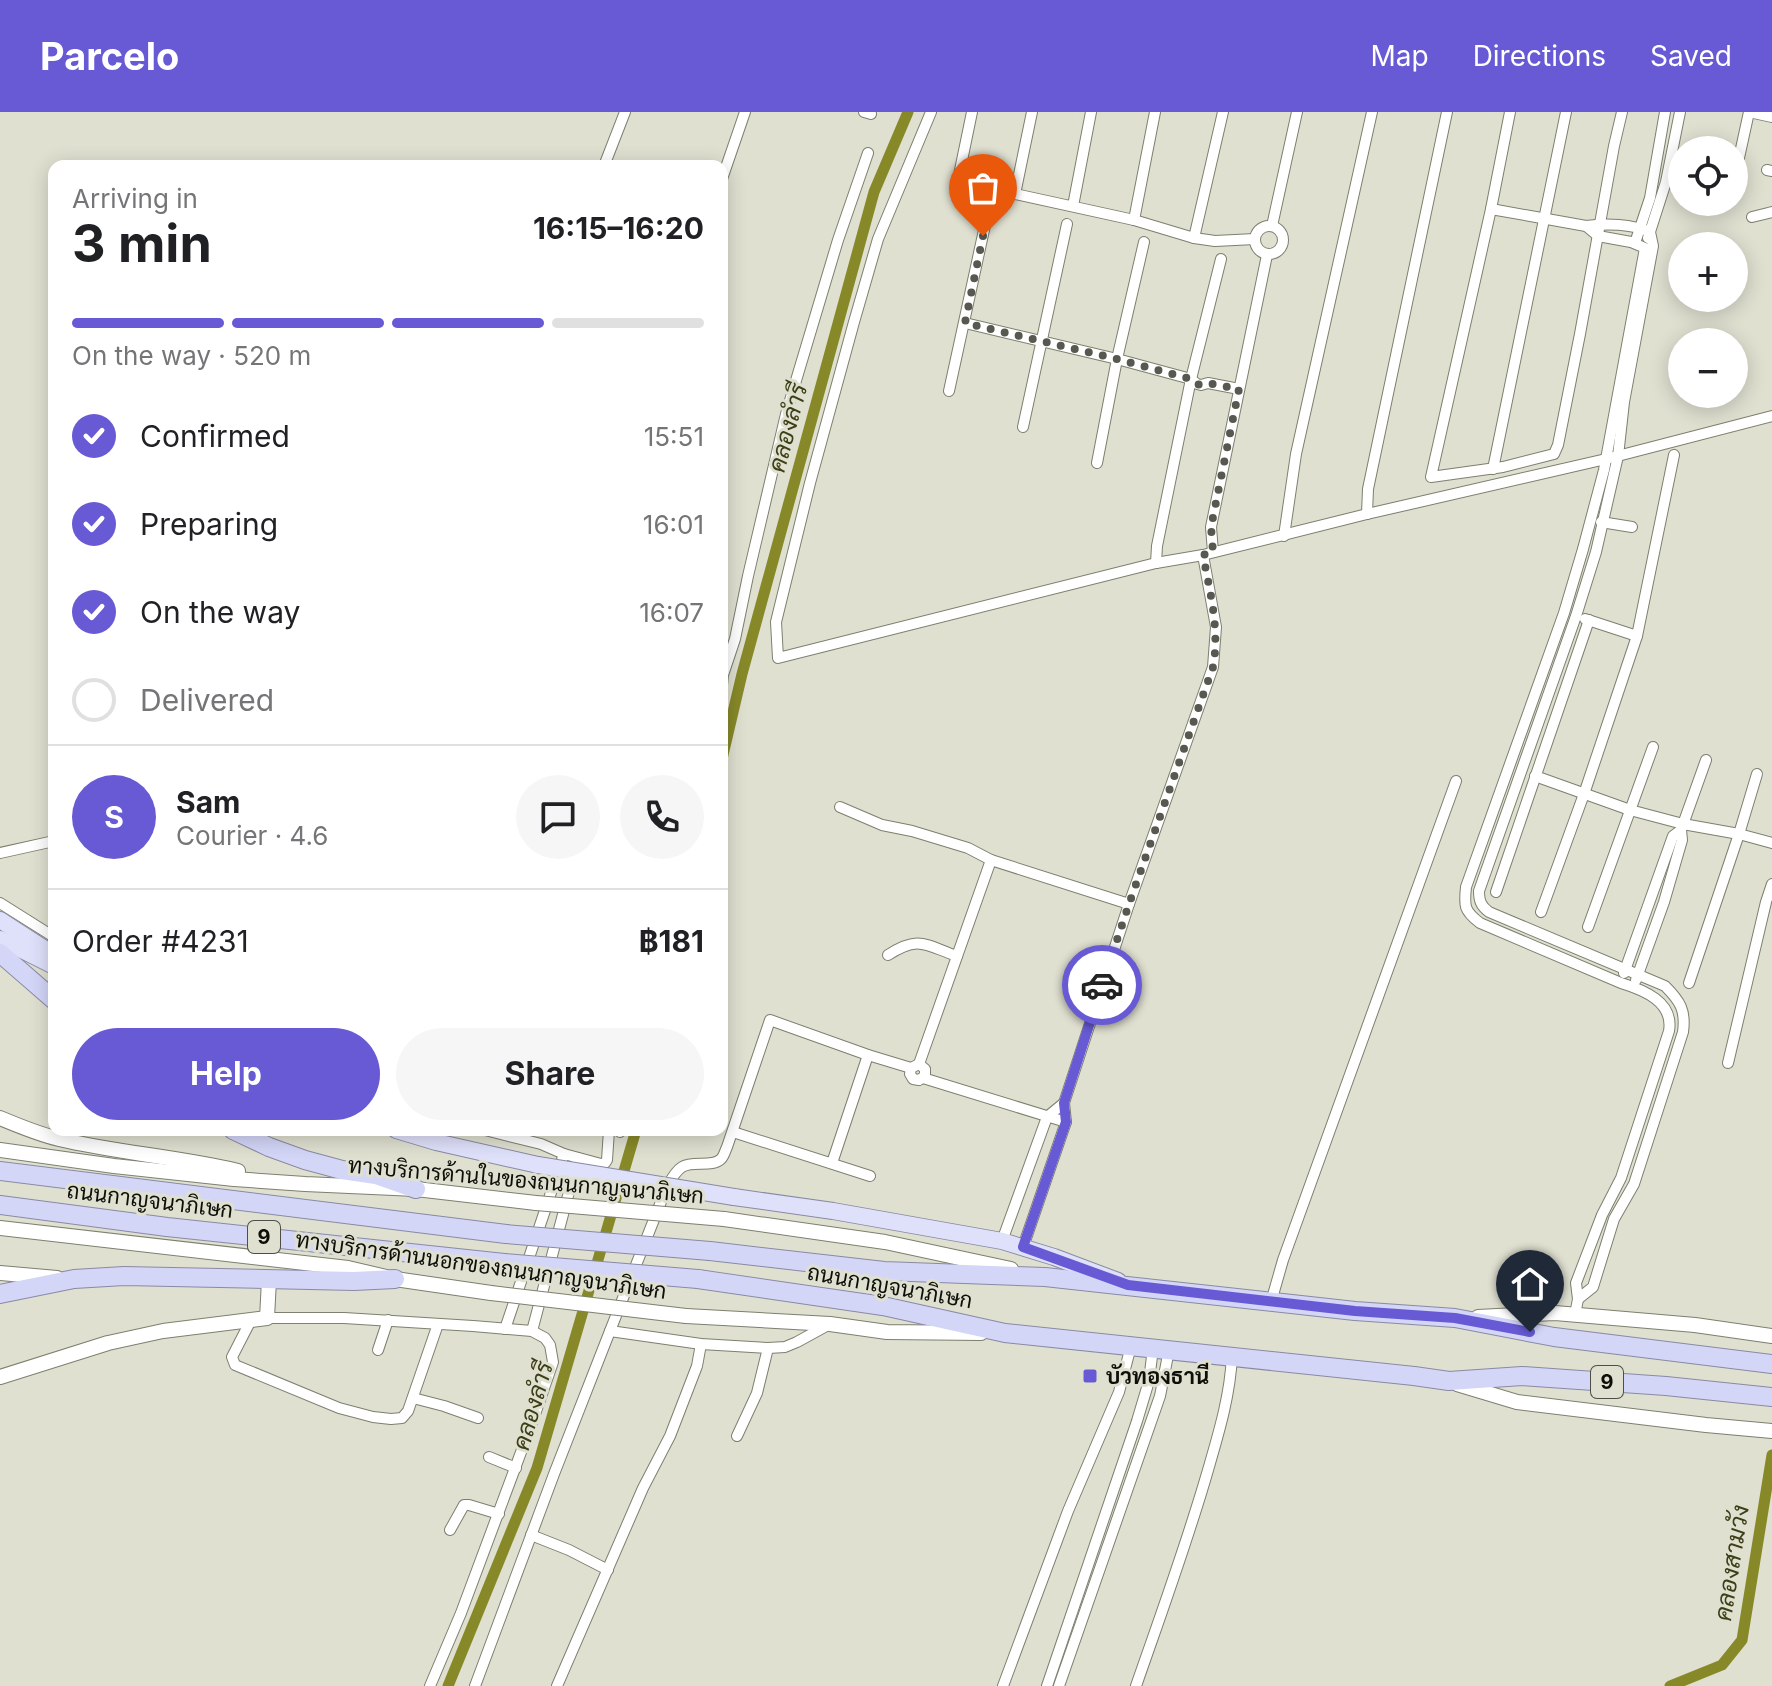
<!DOCTYPE html>
<html lang="en">
<head>
<meta charset="utf-8">
<style>
	body { margin:0; font-family:Inter,Sarabun,sans-serif; background:#f6f6f6; color:#202124; height:100vh; display:flex; flex-direction:column; font-size:30px; white-space:nowrap }
	* { box-sizing:border-box; margin:0 }
	p { font-size:26px; color:#757577 }
	.icon { flex:none; width:44px; height:44px; fill:none; stroke:currentColor; stroke-width:2; stroke-linecap:round; stroke-linejoin:round }
	.map { position:relative; flex:1; overflow:hidden }
	.side { position:absolute; left:48px; top:48px; width:680px; height:976px; display:flex; flex-direction:column; background:#fff; border-radius:16px; box-shadow:0 4px 20px #0003 }
	.side>* { flex:none }
	.tools { position:absolute; left:1668px; top:24px; display:grid; gap:16px }
	.tools a { display:grid; place-items:center; width:80px; height:80px; border-radius:50%; background:#fff; box-shadow:0 4px 20px #0003; font-size:40px }
	.pin { position:absolute; display:grid; place-items:center; width:68px; height:68px; color:#fff; margin:-82px -34px; border-radius:50% 50% 50% 0; rotate:-45deg; box-shadow:0 0 8px #0007 }
	.pin .icon { rotate:45deg }
	.courier { position:absolute; display:grid; place-items:center; width:80px; height:80px; margin:-40px; border:6px solid #675ad4; border-radius:50%; background:#fff; color:#222; box-shadow:0 2px 10px #0007 }
	.head em { font-style:normal; font-weight:700 }
	.head div { display:flex; flex-direction:column-reverse }
	.head { display:flex; align-items:center; justify-content:space-between; height:136px; padding:0 24px }
	h1 { font-size:52px; font-weight:700; line-height:60px }
	.bar { display:grid; grid-template-columns:repeat(4,1fr); gap:12px 8px; align-content:center; height:96px; padding:0 24px }
	.bar i { height:10px; border-radius:6px; background:#e0e0e0 }
	.bar .active { background:#675ad4 }
	.bar p { grid-column:span 4 }
	.line { display:flex; align-items:center; gap:20px; padding:0 24px; border-top:2px solid #e0e0e0 }
	.line div { flex:1 }
	.round { display:grid; place-items:center; flex:none; width:84px; height:84px; border-radius:42px; background:#f6f6f6 }
	ol { padding:0 24px; list-style:none }
	li { display:flex; align-items:center; gap:24px; height:88px }
	li p { margin-inline-start:auto }
	li .icon { padding:8px; border-radius:50%; background:#675ad4; color:#fff; stroke-width:4 }
	li:last-child { color:#757577 }
	li i { width:44px; height:44px; border:4px solid #e0e0e0; border-radius:50% }
	.primary-button { display:flex; gap:16px; margin-top:auto; padding:16px 24px }
	.primary-button a { flex:1; height:92px; border-radius:48px; background:#675ad4; color:#fff; font-size:32px; font-weight:700; line-height:92px; text-align:center }
	.primary-button a+a { background:#f6f6f6; color:#202124 }
	header { display:flex; align-items:center; gap:48px; box-sizing:border-box; height:112px; padding:0 40px; background:#675ad4; color:#fff }
	header strong { font-size:38px }
	nav { display:flex; gap:44px; margin-inline-start:auto; font-size:28px }
	.map>svg:first-child { display:block }
	.lines { fill:none; stroke-linecap:round; stroke-linejoin:round }
	.canal { stroke:#878929; stroke-width:11 }
	.minor-casing { stroke:#7d7f6f; stroke-width:12 }
	.secondary-casing { stroke:#7d7f6f; stroke-width:16 }
	.primary-casing { stroke:#888aa4; stroke-width:18 }
	.trunk-casing { stroke:#888aa4; stroke-width:20 }
	.minor { stroke:#fff; stroke-width:10 }
	.secondary { stroke:#fff; stroke-width:14 }
	.primary { stroke:#dfe0fa; stroke-width:16 }
	.trunk { stroke:#d4d6f8; stroke-width:18 }
	.secondary-bridge-casing { stroke:#7d7f6f; stroke-width:16; stroke-linecap:butt }
	.primary-bridge-casing { stroke:#888aa4; stroke-width:18; stroke-linecap:butt }
	.trunk-bridge-casing { stroke:#888aa4; stroke-width:20; stroke-linecap:butt }
	.secondary-bridge { stroke:#fff; stroke-width:14 }
	.primary-bridge { stroke:#dfe0fa; stroke-width:16 }
	.trunk-bridge { stroke:#d4d6f8; stroke-width:18 }
	.done { stroke:#57584f; stroke-width:8; stroke-dasharray:0 14.4 }
	.route { stroke:#675ad4; stroke-width:10 }
	.poi-dot { fill:#675ad4; stroke:#dfe0d0; stroke-width:3 }
	.labels { text-anchor:middle; stroke-width:6; stroke-linejoin:round; paint-order:stroke }
	.shield { fill:#dfe0d0; stroke:#4d4e45; stroke-width:2 }
	.shield-label { font-size:20px; font-weight:bold; fill:#0e0f09 }
	.street-label { font-size:22px; fill:#0e0f09; stroke:#dfe0d0 }
	.poi-label { font-size:22px; font-weight:bold; fill:#0e0f09; stroke:#dfe0d0; text-anchor:start }
	.water-label { font-size:24px; font-style:italic; fill:#3d3f17; stroke:#dfe0d0 }
</style>
</head>
<body>
<header>
<strong>Parcelo</strong>
<nav><a>Map</a><a>Directions</a><a>Saved</a></nav>
</header>
<div class="map">
<svg width="1772" height="1574" viewBox="0 0 1772 1574">
	<rect width="100%" height="100%" fill="#dfe0d0"/>
	<g class="lines">
		<!-- canal -->
		<g class="canal">
			<path d="M722,647L742,562L874,80L908,0"/>
			<path d="M448,1574L537,1356L636,1018"/>
			<path d="M1670,1574L1722,1553L1742,1528L1772,1343"/>
		</g>
		<!-- minor casing -->
		<g class="minor-casing">
			<g id="minor">
				<path d="M864,0L871,2"/>
				<path d="M931,0L878,127L854,210L810,371L776,510L778,546L1156,451L1203,443L1367,402L1606,347L1772,304"/>
				<path d="M972,0L959,63L960,70L964,75L1015,82L1134,108L1194,126L1215,129L1255,127"/>
				<path d="M1510,0L1491,97L1431,365L1503,355L1554,342L1558,333L1580,222L1614,34L1622,0"/>
				<path d="M1749,0L1772,5"/>
				<path d="M604,54L625,0"/>
				<path d="M1737,55L1749,0"/>
				<path d="M1767,58L1772,59"/>
				<path d="M722,67L745,0"/>
				<path d="M1015,82L1032,0"/>
				<path d="M1073,94L1091,0"/>
				<path d="M1491,97L1586,114C1606,111 1632,112 1650,120L1653,134L1624,290L1618,344L1596,440L1576,504L1479,779C1479,789 1481,794 1489,800L1665,874C1680,889 1686,898 1683,920L1634,1072L1614,1107L1593,1175L1578,1187"/>
				<path d="M1752,105L1772,100"/>
				<path d="M1134,108L1155,0"/>
				<circle cx="1269" cy="128" r="14"/>
				<path d="M1272,114L1297,0"/>
				<path d="M1194,126L1223,0"/>
				<path d="M1648,126L1666,70L1680,0"/>
				<path d="M1635,131L1650,86L1665,0"/>
				<path d="M965,211L1117,247L1191,267L1197,272L1201,273L1208,271L1239,277"/>
				<path d="M949,279L989,95"/>
				<path d="M1023,315L1067,112"/>
				<path d="M1097,351L1117,247L1144,130"/>
				<path d="M1493,357L1566,0"/>
				<path d="M1367,402L1368,377L1447,0"/>
				<path d="M1601,410L1632,415"/>
				<path d="M1284,424L1296,342L1372,0"/>
				<path d="M1213,440L1211,415L1267,143"/>
				<path d="M1156,451L1157,434L1191,267L1221,147"/>
				<path d="M1585,507L1637,524"/>
				<path d="M722,573L723,563L735,527L748,464L786,302L838,128L868,41"/>
				<path d="M1535,664L1630,698L1683,712L1739,722L1772,731"/>
				<path d="M840,695L882,713L912,719L968,736L991,748"/>
				<path d="M0,741L54,729"/>
				<path d="M1496,780L1589,508"/>
				<path d="M0,791L54,825"/>
				<path d="M1541,800L1584,682L1637,524L1674,343"/>
				<path d="M1588,815L1653,635"/>
				<path d="M888,843C919,823 925,833 957,844"/>
				<path d="M1624,861L1673,724L1681,718L1706,648"/>
				<path d="M1636,868L1664,790L1682,728L1681,718"/>
				<path d="M1689,871L1739,722L1757,662"/>
				<path d="M1728,951L1766,790L1772,772"/>
				<path d="M919,952L991,748L1129,792"/>
				<path d="M923,966L1066,1010"/>
				<path d="M485,1018L541,1032L564,1042L601,1052L605,1051L607,1048L609,1018"/>
				<path d="M620,1020L621,1018"/>
				<path d="M733,1020L870,1064"/>
				<path d="M832,1051L868,943"/>
				<path d="M1002,1129L1047,1005L1064,991"/>
				<path d="M1023,1135L1066,1010L1064,991L1129,792L1213,555L1216,515L1203,443"/>
				<path d="M1271,1190L1283,1148L1456,669"/>
				<path d="M1575,1203L1578,1187L1576,1171L1602,1103L1621,1066L1669,919C1674,890 1644,878 1621,871L1480,811C1464,799 1464,794 1466,775L1564,501L1583,437L1604,358L1645,136L1631,130L1598,124L1586,114"/>
				<path d="M267,1206H344L473,1214L532,1219L545,1226L550,1233L553,1250L533,1308L461,1501L430,1574"/>
				<path d="M251,1208L232,1245L235,1253L339,1296L373,1305L391,1307L402,1306L408,1299L438,1212"/>
				<path d="M828,1213L797,1230L785,1235L768,1236L701,1232L610,1219L666,1077C670,1070 674,1060 682,1055C693,1048 712,1056 721,1047C724,1044 725,1039 727,1035L770,908L868,943L911,956L919,952L925,957V964L919,968L913,967L910,962L911,956"/>
				<path d="M505,1217L564,1042"/>
				<path d="M532,1219L578,1046"/>
				<path d="M378,1238L388,1208"/>
				<path d="M413,1286L444,1294L478,1306"/>
				<path d="M737,1324L757,1281L768,1236"/>
				<path d="M489,1345L516,1356"/>
				<path d="M450,1418L464,1393H469L499,1402"/>
				<path d="M531,1423L569,1438L608,1458"/>
				<path d="M475,1574L554,1362L610,1219"/>
				<path d="M557,1574L643,1376L670,1324L697,1254L701,1232"/>
				<path d="M1003,1574L1068,1399L1119,1280L1131,1234"/>
				<path d="M1047,1574L1137,1309L1149,1269L1153,1236"/>
				<path d="M1059,1574L1160,1284L1169,1238"/>
				<path d="M1136,1574C1161,1502 1187,1431 1208,1358C1219,1320 1230,1284 1232,1244"/>
			</g>
		</g>
		<!-- secondary casing -->
		<g class="secondary-casing">
			<g id="secondary">
				<path d="M0,1006C19,1014 38,1022 59,1027C118,1041 179,1045 238,1059"/>
				<path d="M0,1038L114,1054L234,1067L305,1072L416,1077L536,1091"/>
				<path d="M724,1107L885,1130L1011,1157"/>
				<path d="M0,1116L348,1156L395,1167L491,1181"/>
				<path d="M0,1161L57,1166"/>
				<path d="M686,1204L830,1212L887,1220L981,1221"/>
				<path d="M1478,1205L1555,1201L1695,1213L1772,1224"/>
				<path d="M0,1265L108,1231L163,1219L267,1206L269,1168"/>
				<path d="M1457,1272L1517,1290L1706,1313L1772,1319"/>
			</g>
		</g>
		<!-- primary casing -->
		<g class="primary-casing">
			<g id="primary">
				<path d="M0,808L54,843"/>
				<path d="M0,827L52,853"/>
				<path d="M396,1018L436,1030L538,1053"/>
				<path d="M734,1085L833,1099L1002,1129L1054,1145L1118,1169"/>
			</g>
		</g>
		<!-- trunk casing -->
		<g class="trunk-casing">
			<g id="trunk">
				<path d="M0,841L54,888"/>
				<path d="M233,1018L269,1035L305,1048L342,1058L376,1063L416,1077"/>
				<path d="M0,1059L506,1122"/>
				<path d="M0,1093L167,1115L504,1151"/>
				<path d="M710,1139L884,1159L1045,1165L1355,1199L1455,1206L1554,1225L1772,1252"/>
				<path d="M698,1167L883,1194L1005,1221L1414,1264L1449,1269L1522,1264L1666,1274L1772,1285"/>
				<path d="M0,1182L74,1167L124,1164L354,1169L395,1167"/>
			</g>
		</g>
		<!-- minor -->
		<use href="#minor" class="minor"/>
		<!-- secondary -->
		<use href="#secondary" class="secondary"/>
		<!-- primary -->
		<use href="#primary" class="primary"/>
		<!-- trunk -->
		<use href="#trunk" class="trunk"/>
		<!-- secondary-bridge casing -->
		<g class="secondary-bridge-casing">
			<g id="secondary-bridge">
				<path d="M536,1091L724,1107"/>
				<path d="M491,1181L686,1204"/>
			</g>
		</g>
		<!-- primary-bridge casing -->
		<g class="primary-bridge-casing">
			<path id="primary-bridge" d="M538,1053L734,1085"/>
		</g>
		<!-- trunk-bridge casing -->
		<g class="trunk-bridge-casing">
			<g id="trunk-bridge">
				<path d="M506,1122L710,1139"/>
				<path d="M504,1151L698,1167"/>
			</g>
		</g>
		<!-- secondary-bridge -->
		<use href="#secondary-bridge" class="secondary-bridge"/>
		<!-- primary-bridge -->
		<use href="#primary-bridge" class="primary-bridge"/>
		<!-- trunk-bridge -->
		<use href="#trunk-bridge" class="trunk-bridge"/>
	</g>
	<g class="lines">
		<!-- done -->
		<path class="done" d="M983,124L965,211L1117,247L1191,267L1197,272L1201,273L1208,271L1239,277L1211,415L1213,440L1203,443C1210,480 1220,518 1213,555L1129,792L1102,873"/>
		<!-- route -->
		<path class="route" d="M1102,873L1064,991L1066,1010L1023,1135L1128,1173L1355,1199L1455,1206L1530,1220"/>
	</g>
	<!-- markers -->
	<rect class="poi-dot" x="1082" y="1256" width="16" height="16" rx="4"/>
	<g class="labels">
		<!-- shield labels -->
		<g class="shield">
			<rect x="248" y="1109" width="32" height="32" rx="6"/>
			<rect x="1591" y="1254" width="32" height="32" rx="6"/>
		</g>
		<g class="shield-label">
			<text x="264" y="1132">9</text>
			<text x="1607" y="1277">9</text>
		</g>
		<!-- street labels -->
		<g class="street-label">
			<text transform="translate(526 1068) rotate(5)" y="8">ทางบริการด้านในของถนนกาญจนาภิเษก</text>
			<text transform="translate(150 1088) rotate(7)" y="8">ถนนกาญจนาภิเษก</text>
			<text transform="translate(481 1153) rotate(8)" y="8">ทางบริการด้านนอกของถนนกาญจนาภิเษก</text>
			<text transform="translate(890 1174) rotate(10)" y="8">ถนนกาญจนาภิเษก</text>
		</g>
		<!-- poi labels -->
		<g class="poi-label">
			<text x="1106" y="1272">บัวทองธานี</text>
		</g>
		<!-- water labels -->
		<g class="water-label">
			<text transform="translate(788 316) rotate(-75)" y="8">คลองลำรี</text>
			<text transform="translate(533 1294) rotate(-74)" y="8">คลองลำรี</text>
			<text transform="translate(1732 1451) rotate(-81)" y="8">คลองสามวัง</text>
		</g>
	</g>
</svg>
<div class="tools">
<a><svg class="icon" aria-label="locate" viewBox="0 0 24 24"><circle cx="12" cy="12" r="6"/><path d="M12 2v4M12 18v4M2 12h4M18 12h4"/></svg></a>
<a>+</a>
<a>−</a>
</div>
<div class="pin" style="left:983px;top:124px;background:#ea580c"><svg class="icon" aria-label="bag" viewBox="0 0 24 24"><path d="M5 8h14l-1 12H6zM9 8a3 3 0 0 1 6 0"/></svg></div>
<div class="pin" style="left:1530px;top:1220px;background:#1f2937"><svg class="icon" aria-label="home" viewBox="0 0 24 24"><path d="M3 11l9-7 9 7M6 9v11h12V9"/></svg></div>
<div class="courier" style="left:1102px;top:873px"><svg class="icon" aria-label="car" viewBox="0 0 24 24"><path d="M5 17H2v-5l4-1 3-4h7l3 4 3 1v5h-3M9 17h6M6 11h13"/><circle cx="7" cy="17" r="2"/><circle cx="17" cy="17" r="2"/></svg></div>
<section class="side">
<div class="head"><div><h1>3 min</h1><p>Arriving in</p></div><em>16:15–16:20</em></div>
<div class="bar"><i class="active"></i><i class="active"></i><i class="active"></i><i></i><p>On the way · 520 m</p></div>
<ol>
<li><svg class="icon" aria-label="check" viewBox="0 0 24 24"><path d="M5 12l5 5 9-10"/></svg>Confirmed<p>15:51</p></li>
<li><svg class="icon" aria-label="check" viewBox="0 0 24 24"><path d="M5 12l5 5 9-10"/></svg>Preparing<p>16:01</p></li>
<li><svg class="icon" aria-label="check" viewBox="0 0 24 24"><path d="M5 12l5 5 9-10"/></svg>On the way<p>16:07</p></li>
<li><i></i>Delivered</li>
</ol>
<div class="line" style="height:144px"><b class="round" style="background:#675ad4;color:#fff">S</b><div><b>Sam</b><p>Courier · 4.6</p></div><a class="round"><svg class="icon" aria-label="chat" viewBox="0 0 24 24"><path d="M4 5h16v11H9l-5 4z"/></svg></a><a class="round"><svg class="icon" aria-label="phone" viewBox="0 0 24 24"><path d="M5 4h4l2 5-3 2q2 4 5 5l2-3 5 2v4C11 20 4 13 5 4z"/></svg></a></div>
<div class="line" style="height:104px"><div>Order #4231</div><b>฿181</b></div>
<div class="primary-button"><a>Help</a><a>Share</a></div>
</section>
</div>
</body>
</html>
